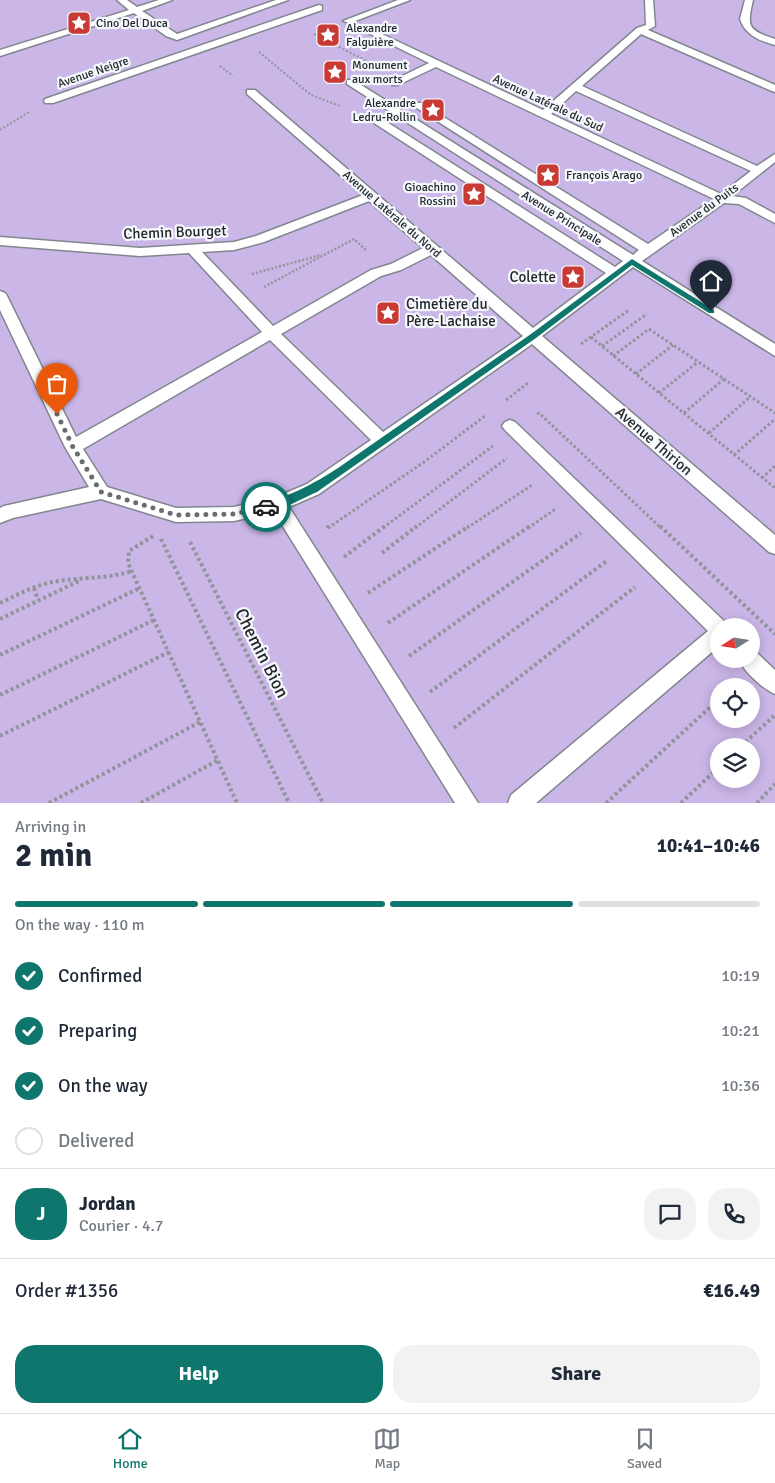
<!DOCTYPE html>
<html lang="en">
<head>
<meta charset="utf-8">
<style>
	body { margin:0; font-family:Signika,sans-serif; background:#f2f2f3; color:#1f2937; height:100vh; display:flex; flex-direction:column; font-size:19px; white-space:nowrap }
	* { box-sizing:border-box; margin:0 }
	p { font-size:16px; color:#747a83 }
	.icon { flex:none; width:28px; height:28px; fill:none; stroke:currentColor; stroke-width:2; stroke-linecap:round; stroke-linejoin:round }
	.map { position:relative; height:803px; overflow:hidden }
	.details { display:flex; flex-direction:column; background:#fff; flex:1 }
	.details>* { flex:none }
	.needle { width:32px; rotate:258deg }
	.buttons { position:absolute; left:710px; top:618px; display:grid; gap:10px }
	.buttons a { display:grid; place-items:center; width:50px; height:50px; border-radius:50%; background:#fff; box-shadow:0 2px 12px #0003; font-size:25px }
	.pin { position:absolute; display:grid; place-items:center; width:42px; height:42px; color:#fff; margin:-51px -21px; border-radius:50% 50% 50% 0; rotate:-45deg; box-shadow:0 0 5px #0007 }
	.pin .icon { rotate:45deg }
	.courier { position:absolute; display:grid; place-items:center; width:50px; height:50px; margin:-25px; border:4px solid #0f766e; border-radius:50%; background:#fff; color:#222; box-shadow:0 1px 6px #0007 }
	.head em { font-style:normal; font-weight:700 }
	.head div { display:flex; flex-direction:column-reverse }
	.head { display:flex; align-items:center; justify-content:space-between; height:85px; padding:0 15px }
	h1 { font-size:32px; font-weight:700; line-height:38px }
	.bar { display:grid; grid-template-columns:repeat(4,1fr); gap:8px 5px; align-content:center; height:60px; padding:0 15px }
	.bar i { height:6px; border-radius:4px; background:#e0e1e3 }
	.bar .active { background:#0f766e }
	.bar p { grid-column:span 4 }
	.line { display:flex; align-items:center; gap:12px; padding:0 15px; border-top:1px solid #e0e1e3 }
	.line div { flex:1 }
	.round { display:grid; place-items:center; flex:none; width:52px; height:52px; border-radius:20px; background:#f2f2f3 }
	ol { padding:0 15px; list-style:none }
	li { display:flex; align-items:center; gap:15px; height:55px }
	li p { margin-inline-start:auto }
	li .icon { padding:5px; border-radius:50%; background:#0f766e; color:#fff; stroke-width:4 }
	li:last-child { color:#747a83 }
	li i { width:28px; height:28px; border:2px solid #e0e1e3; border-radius:50% }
	.action { display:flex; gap:10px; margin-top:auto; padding:10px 15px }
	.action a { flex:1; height:58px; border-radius:20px; background:#0f766e; color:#fff; font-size:20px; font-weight:700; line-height:58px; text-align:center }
	.action a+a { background:#f2f2f3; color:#1f2937 }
	.tab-bar { display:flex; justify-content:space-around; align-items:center; height:70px; border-top:1px solid #e0e1e3; background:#fff; font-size:14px; color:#747a83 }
	.tab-bar a { display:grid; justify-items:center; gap:2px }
	.tab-bar .active { color:#0f766e }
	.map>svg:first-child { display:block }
	.green { fill:#cbb6e8; fill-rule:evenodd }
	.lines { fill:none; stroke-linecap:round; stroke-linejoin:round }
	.service-casing { stroke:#80878e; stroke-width:3 }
	.path-far3 { stroke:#8f959a; stroke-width:2; stroke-dasharray:2 2; stroke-linecap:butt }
	.path-far2 { stroke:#8f959a; stroke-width:2.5; stroke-dasharray:2 2; stroke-linecap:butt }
	.path-far1 { stroke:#8f959a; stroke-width:3; stroke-dasharray:2.5 2.5; stroke-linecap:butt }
	.path { stroke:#8f959a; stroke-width:4; stroke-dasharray:3 3; stroke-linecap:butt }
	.service { fill:#fff; fill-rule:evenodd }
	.route { fill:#0f766e }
	.done { stroke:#686d71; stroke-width:5; stroke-dasharray:0 9 }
	.labels { text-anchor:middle; stroke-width:4.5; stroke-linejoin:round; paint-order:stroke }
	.far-poi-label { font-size:12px; fill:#25282a; stroke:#f5f9fe; text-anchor:start }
	.far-street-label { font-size:12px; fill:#25282a; stroke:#f5f9fe }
	.street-label { font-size:15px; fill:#25282a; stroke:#f5f9fe }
	.poi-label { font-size:15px; fill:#25282a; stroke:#f5f9fe; text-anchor:end }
	.near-street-label { font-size:18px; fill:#25282a; stroke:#f5f9fe }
</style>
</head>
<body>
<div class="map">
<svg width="775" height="803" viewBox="0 0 775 803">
	<rect width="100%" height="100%" fill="#e5edf4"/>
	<!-- green -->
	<path class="green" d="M0,0H775V803H0ZM719,626H751V659H719ZM719,686H751V719H719ZM719,746H751V779H719Z"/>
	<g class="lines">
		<!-- service casing -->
		<g class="service-casing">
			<g id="service">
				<path d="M117,0H127L137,7L159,0H172L142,11L177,34L276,0H288L177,40L166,36L134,13L0,56V50L129,10Z"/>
				<path d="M398,0H410L350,23L343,21Z"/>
				<path d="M645,0H653L655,26L648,30L775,85V92L772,91L641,34L582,86L757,166L775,154V162L732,196L746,198L775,214V223L739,204L724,203L642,261L775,344V356L633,267L542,336L775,535V554L769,552L532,344L319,494L289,507L478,803H455L274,512L234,521L176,522L101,499L13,518L0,523V508L4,506L89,487L65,447L0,310V291L5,293L7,296L76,437L262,332L189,253L140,256L0,245V237L140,248L234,242L256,236L363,195L247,94V90H255L533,328L606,273L374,123L373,121L374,119H382L615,267L623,261L347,84V80H353L633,255L639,250L412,105L413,103H421L648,244L714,199L436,67L398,85H392V81L429,63L360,29L364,26L367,27L543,110L637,28L646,25ZM576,91L751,171L721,194L551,114ZM369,201L423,248L391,264L371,270L273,326L202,252L234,250L264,242ZM431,255L523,336L383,432L281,334L381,276L401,270ZM270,340L371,440L307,484L276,497L234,507L176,508L107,487L83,449Z"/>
				<path d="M745,0H753C747,26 747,30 775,39V45C760,41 745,35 740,19Z"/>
				<path d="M319,5L322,6V10L53,103H45L44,101L45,99Z"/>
				<path d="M510,420L515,422L726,623L727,626H719V646L536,803H508L511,795L708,631L505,430L502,426L505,422Z"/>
				<path d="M751,650L756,652L775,670V694C762,688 744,672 739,659H751Z"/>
			</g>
		</g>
		<!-- path-far3 -->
		<g class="path-far3">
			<path d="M314,34L380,68"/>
			<path d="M259,52L311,95L340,106"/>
			<path d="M220,66L233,76"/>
			<path d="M0,130L29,112"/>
		</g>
		<!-- path-far2 -->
		<g class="path-far2">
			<path d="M252,274L321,255"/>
			<path d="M264,287L354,239L367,251"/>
		</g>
		<!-- path-far1 -->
		<g class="path-far1">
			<path d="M591,337L775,488"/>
			<path d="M581,344L629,310"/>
			<path d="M602,346L647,314"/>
			<path d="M613,356L649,329L775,413"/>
			<path d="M636,374L673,345"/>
			<path d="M659,393L698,362"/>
			<path d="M506,400L528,383"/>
			<path d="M684,413L724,379"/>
			<path d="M537,414L539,413L661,528"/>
			<path d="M709,433L750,397"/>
			<path d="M734,455L775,419"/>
			<path d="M762,478L775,466"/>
			<path d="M328,528L424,462L485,416"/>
			<path d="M383,528L493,446"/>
			<path d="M415,528L507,458"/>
			<path d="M467,528L532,485"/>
			<path d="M528,528L557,508"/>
		</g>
		<!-- path -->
		<g class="path">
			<path d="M660,526L775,634"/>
			<path d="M327,528L329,526"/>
			<path d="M153,536L129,551L128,563L237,803"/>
			<path d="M161,539L289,803"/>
			<path d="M190,542L323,803"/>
			<path d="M382,553L417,526"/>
			<path d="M344,557L385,526"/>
			<path d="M34,588L38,600"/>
			<path d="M368,593L469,526"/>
			<path d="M0,603C19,594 37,584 58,581C83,577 108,579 132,571"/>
			<path d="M0,619L79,581"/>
			<path d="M388,623L530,526"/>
			<path d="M0,655L140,588"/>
			<path d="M409,656L581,533"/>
			<path d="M430,692L608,560"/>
			<path d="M0,695L154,620"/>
			<path d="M454,728L635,587"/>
			<path d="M0,736L169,652"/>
			<path d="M741,746L774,716"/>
			<path d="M49,803L200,722"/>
			<path d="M141,803L218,760"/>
			<path d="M606,803L719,699"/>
			<path d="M681,803L719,767"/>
			<path d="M757,803L775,784"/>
		</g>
		<!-- service -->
		<use href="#service" class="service"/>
	</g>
	<!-- route -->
	<path class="route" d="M632,259L714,310V313H709L632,265L536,338L317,492C302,498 278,514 263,510V504C293,494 312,485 338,468L531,334Z"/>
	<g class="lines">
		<!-- done -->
		<path class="done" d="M57,414L73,447L101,492L176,515L234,514L266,507"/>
	</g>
	<!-- icons -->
	<defs>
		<g id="sight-square" transform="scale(1.25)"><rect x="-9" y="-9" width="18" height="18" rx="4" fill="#c83a33" stroke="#f5f9fe"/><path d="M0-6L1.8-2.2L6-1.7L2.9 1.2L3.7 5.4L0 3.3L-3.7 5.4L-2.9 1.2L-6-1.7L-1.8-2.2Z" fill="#fff"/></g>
	</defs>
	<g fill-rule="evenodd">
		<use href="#sight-square" x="79" y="23"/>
		<use href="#sight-square" x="328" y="35"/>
		<use href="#sight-square" x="335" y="72"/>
		<use href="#sight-square" x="433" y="110"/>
		<use href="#sight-square" x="548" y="175"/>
		<use href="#sight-square" x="474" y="194"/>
		<use href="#sight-square" x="573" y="277"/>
		<use href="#sight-square" x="388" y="313"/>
	</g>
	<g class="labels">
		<!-- far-poi labels -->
		<g class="far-poi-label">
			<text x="96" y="27">Cino Del Duca</text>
			<text x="346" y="32">Alexandre<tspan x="346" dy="14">Falguière</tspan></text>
			<text x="352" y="69">Monument<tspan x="352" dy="14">aux morts</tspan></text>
			<text x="416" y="107" text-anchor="end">Alexandre<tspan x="416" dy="14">Ledru-Rollin</tspan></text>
			<text x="566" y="179">François Arago</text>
			<text x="456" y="191" text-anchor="end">Gioachino<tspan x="456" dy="14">Rossini</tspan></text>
		</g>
		<!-- far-street labels -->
		<g class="far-street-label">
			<text transform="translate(93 72) rotate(-19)" y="4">Avenue Neigre</text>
			<text transform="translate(548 103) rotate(25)" y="4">Avenue Latérale du Sud</text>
			<text transform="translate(704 210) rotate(-36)" y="4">Avenue du Puits</text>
			<text transform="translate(392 214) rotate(41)" y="4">Avenue Latérale du Nord</text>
			<text transform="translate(562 218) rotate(32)" y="4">Avenue Principale</text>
		</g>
		<!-- street labels -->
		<g class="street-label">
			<text transform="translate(175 232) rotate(-2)" y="5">Chemin Bourget</text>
			<text transform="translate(654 441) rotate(41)" y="5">Avenue Thirion</text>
		</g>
		<!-- poi labels -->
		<g class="poi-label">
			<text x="556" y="282">Colette</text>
			<text x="406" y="309" text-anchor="start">Cimetière du<tspan x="406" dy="17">Père-Lachaise</tspan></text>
		</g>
		<!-- near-street labels -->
		<g class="near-street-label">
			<text transform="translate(262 653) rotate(63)" y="6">Chemin Bion</text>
		</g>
	</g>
</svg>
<div class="buttons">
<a><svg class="needle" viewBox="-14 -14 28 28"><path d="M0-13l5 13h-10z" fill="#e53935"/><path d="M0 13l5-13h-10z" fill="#747a83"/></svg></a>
<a><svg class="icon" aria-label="locate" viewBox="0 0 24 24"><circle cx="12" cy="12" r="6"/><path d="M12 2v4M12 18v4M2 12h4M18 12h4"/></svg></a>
<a><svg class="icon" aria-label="layers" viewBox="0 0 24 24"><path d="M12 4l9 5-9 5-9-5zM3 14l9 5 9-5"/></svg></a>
</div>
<div class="pin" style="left:57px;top:414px;background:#ea580c"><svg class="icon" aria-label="bag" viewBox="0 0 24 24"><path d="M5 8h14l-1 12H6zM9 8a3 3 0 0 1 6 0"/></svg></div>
<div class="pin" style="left:711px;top:311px;background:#1f2937"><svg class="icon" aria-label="home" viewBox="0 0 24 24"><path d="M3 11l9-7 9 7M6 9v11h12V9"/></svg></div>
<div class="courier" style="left:266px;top:507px"><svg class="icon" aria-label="car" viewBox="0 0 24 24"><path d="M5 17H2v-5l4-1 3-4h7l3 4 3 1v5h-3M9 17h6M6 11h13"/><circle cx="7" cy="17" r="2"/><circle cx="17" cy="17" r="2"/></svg></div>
</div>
<section class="details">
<div class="head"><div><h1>2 min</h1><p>Arriving in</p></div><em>10:41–10:46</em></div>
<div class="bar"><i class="active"></i><i class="active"></i><i class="active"></i><i></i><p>On the way · 110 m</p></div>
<ol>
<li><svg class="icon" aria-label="check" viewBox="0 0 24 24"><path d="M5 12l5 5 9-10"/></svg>Confirmed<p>10:19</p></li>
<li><svg class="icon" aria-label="check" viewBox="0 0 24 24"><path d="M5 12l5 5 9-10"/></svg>Preparing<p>10:21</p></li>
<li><svg class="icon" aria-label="check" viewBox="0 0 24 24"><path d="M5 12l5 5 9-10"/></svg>On the way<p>10:36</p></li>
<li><i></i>Delivered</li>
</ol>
<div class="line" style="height:90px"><b class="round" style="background:#0f766e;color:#fff">J</b><div><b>Jordan</b><p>Courier · 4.7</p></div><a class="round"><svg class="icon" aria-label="chat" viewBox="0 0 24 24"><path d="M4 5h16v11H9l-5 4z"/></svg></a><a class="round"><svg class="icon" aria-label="phone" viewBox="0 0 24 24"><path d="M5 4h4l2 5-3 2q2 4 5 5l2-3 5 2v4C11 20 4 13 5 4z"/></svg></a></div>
<div class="line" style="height:65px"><div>Order #1356</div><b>€16.49</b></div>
<div class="action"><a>Help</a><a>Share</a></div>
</section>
<nav class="tab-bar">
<a class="active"><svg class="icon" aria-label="home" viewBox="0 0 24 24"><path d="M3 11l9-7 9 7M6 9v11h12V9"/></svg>Home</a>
<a><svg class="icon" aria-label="map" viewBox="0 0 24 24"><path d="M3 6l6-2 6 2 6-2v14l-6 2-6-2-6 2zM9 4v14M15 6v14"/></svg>Map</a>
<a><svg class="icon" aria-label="saved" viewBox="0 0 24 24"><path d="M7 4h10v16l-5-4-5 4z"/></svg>Saved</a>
</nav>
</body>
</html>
